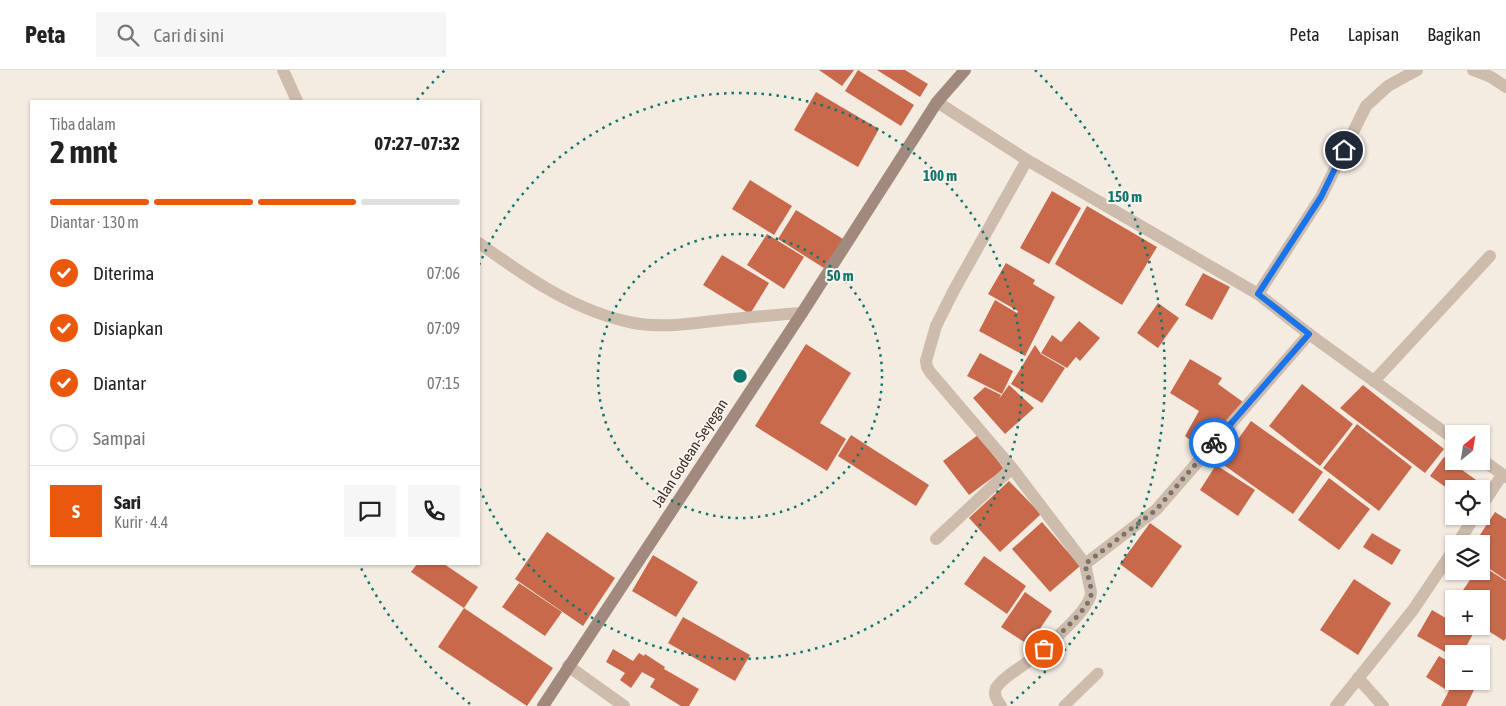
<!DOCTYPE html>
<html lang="id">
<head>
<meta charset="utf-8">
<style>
	body { margin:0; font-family:"Asap Condensed",sans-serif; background:#f6f6f6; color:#222; height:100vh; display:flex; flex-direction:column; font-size:19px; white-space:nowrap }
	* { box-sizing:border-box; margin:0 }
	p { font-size:16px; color:#767676 }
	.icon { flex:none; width:28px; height:28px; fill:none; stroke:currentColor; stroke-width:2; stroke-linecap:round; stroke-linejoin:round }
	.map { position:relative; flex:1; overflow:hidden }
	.panel { position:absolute; left:30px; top:30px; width:450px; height:465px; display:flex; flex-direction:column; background:#fff; border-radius:0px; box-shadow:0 1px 4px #0004 }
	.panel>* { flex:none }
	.needle { width:32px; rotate:30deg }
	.controls { position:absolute; left:1445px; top:355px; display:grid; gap:10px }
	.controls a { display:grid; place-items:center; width:45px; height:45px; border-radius:0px; background:#fff; box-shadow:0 1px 4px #0004; font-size:25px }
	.pin { position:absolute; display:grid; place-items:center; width:42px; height:42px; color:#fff; margin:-21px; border:2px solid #fff; border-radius:50%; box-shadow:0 1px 5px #0007 }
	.courier { position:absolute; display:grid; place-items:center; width:50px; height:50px; margin:-25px; border:4px solid #1a73e8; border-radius:50%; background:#fff; color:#222; box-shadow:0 1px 6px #0007 }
	.headline em { font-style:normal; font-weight:700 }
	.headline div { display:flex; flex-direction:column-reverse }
	.headline { display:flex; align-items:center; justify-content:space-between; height:85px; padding:0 20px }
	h1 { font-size:32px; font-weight:700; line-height:38px }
	.bar { display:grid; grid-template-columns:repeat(4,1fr); gap:8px 5px; align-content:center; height:60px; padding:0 20px }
	.bar i { height:6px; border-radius:4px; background:#e0e0e0 }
	.bar .active { background:#ea580c }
	.bar p { grid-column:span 4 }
	.line { display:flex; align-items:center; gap:12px; padding:0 20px; border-top:1px solid #e0e0e0 }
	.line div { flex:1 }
	.round { display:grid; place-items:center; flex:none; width:52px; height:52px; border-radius:0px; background:#f6f6f6 }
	ol { padding:0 20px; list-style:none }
	li { display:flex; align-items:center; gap:15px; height:55px }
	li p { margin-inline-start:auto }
	li .icon { padding:5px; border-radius:50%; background:#ea580c; color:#fff; stroke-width:4 }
	li:last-child { color:#767676 }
	li i { width:28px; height:28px; border:2px solid #e0e0e0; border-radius:50% }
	header { display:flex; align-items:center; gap:30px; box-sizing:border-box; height:70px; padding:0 25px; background:#fff; border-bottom:1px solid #e0e0e0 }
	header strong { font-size:24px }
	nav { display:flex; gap:28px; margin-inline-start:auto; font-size:18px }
	.search { width:350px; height:45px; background:#f6f6f6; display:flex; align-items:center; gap:12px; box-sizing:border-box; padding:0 18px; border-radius:0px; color:#767676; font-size:19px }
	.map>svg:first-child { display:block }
	.building { fill:#c8694b }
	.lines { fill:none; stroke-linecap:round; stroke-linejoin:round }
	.service { stroke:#cdbbac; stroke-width:11 }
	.minor { stroke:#cdbbac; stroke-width:12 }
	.secondary { stroke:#a18a7d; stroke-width:12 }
	.done { stroke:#7c716b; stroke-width:5; stroke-dasharray:0 9 }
	.route { stroke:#1a73e8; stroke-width:6 }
	.ring { fill:none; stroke:#0f766e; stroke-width:2.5; stroke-dasharray:2.5 5 }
	.labels { text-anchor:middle; stroke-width:4; stroke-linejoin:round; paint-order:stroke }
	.street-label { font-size:15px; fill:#3b302b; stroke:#fbf5ee }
	.centre { fill:#0f766e; stroke:#fbf5ee; stroke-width:2.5 }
	.ring-label { font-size:15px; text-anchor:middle; font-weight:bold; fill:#0f766e; stroke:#fbf5ee; stroke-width:4; stroke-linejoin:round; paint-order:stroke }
</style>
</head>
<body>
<header>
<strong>Peta</strong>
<div class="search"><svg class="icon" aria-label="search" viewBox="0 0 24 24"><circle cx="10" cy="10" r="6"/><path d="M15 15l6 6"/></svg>Cari di sini</div>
<nav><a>Peta</a><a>Lapisan</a><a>Bagikan</a></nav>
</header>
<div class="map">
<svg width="1506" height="636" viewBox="0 0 1506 636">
	<rect width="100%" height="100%" fill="#f4ebe1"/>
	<!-- building -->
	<g class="building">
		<path d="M819,0H854L842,16Z"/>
		<path d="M858,0L914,35L901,56L845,21Z"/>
		<path d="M877,0H905L928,14L920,27Z"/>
		<path d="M816,22L879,59L858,97L794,60Z"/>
		<path d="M750,110L792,136L774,165L732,139Z"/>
		<path d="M1052,121L1081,138L1049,194L1020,178Z"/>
		<path d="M1087,136L1157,177L1122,235L1055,194Z"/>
		<path d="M796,140L843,169L824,198L778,169Z"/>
		<path d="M767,164L804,187L784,219L747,195Z"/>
		<path d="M722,185L769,213L750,244L703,215Z"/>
		<path d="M1006,193L1035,210L1033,214L1055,227L1025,286L979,261L995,230L1017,243L1018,241L988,224Z"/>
		<path d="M1203,203L1230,217L1212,250L1185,235Z"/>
		<path d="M1158,233L1179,248L1158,278L1137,263Z"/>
		<path d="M1079,251L1100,268L1080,291L1076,287L1067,298L1041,283L1052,265L1061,272Z"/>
		<path d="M806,274L851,303L820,353L846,369L827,401L755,356Z"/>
		<path d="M1035,275L1041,284L1065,298L1042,333L1011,314Z"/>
		<path d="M980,283L1013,301L1002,324L967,306Z"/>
		<path d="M1190,289L1222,308L1218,314L1243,332L1202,379L1185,366L1199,341L1170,323Z"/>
		<path d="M1302,314L1353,354L1320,396L1269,356Z"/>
		<path d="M1009,315L1034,338L1005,364L973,328L985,317L1001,325L999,329Z"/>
		<path d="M1363,315L1444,379L1425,403L1340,338Z"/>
		<path d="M1251,351L1323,402L1293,444L1221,393Z"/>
		<path d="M1357,354L1412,397L1379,441L1323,398Z"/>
		<path d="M851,365L929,415L916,436L838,386Z"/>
		<path d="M978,365L1004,399L969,425L943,391Z"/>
		<path d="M1444,387L1486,417L1481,424V419H1454V423L1430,406Z"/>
		<path d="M1216,395L1255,420L1238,446L1200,420Z"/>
		<path d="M1329,408L1370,439L1339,480L1298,450Z"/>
		<path d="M1009,411L1041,444L1000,482L969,448Z"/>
		<path d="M1495,442L1506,449V510L1481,493V474H1474Z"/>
		<path d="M1042,452L1080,496L1050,522L1012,479Z"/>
		<path d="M1150,453L1182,476L1152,518L1120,494Z"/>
		<path d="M547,462L615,508L583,556L515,509Z"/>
		<path d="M1372,463L1401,480L1392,495L1363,477Z"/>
		<path d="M653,485L698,512L676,547L632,521Z"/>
		<path d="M984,486L1026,516L1007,544L964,514Z"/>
		<path d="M417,494H444L478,517L464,538L411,502Z"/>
		<path d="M1481,495L1506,511V568L1504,571L1481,556V529H1457L1476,501H1481Z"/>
		<path d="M1354,509L1391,533L1358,585L1320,560Z"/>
		<path d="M519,513L562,542L545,566L502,537Z"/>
		<path d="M1025,522L1052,541L1029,575L1001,557Z"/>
		<path d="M464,538L553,598L527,636L438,577Z"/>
		<path d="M1432,540L1454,553V556H1460L1473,564L1462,584H1454V587L1417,566Z"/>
		<path d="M683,547L750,585L735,611L668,573Z"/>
		<path d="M613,579L633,591L639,583L644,586L645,584L665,597L664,599L699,619L689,636H681L650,617L655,609L642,602L631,618L620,610L625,603L606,592Z"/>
		<path d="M1439,586L1454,595V606L1445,619L1426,607Z"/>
		<path d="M1454,611H1457L1474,620L1466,636H1441Z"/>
	</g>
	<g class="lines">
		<!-- service -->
		<path class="service" d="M1064,636L1098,603"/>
		<!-- minor -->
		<g class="minor">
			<path d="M283,0L297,31"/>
			<path d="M1473,0L1491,7L1506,17"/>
			<path d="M937,32L1027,90L1258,224L1309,264L1454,369"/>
			<path d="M479,173C526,207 576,242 634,253C660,258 688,254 714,251C743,248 772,245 802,243"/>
			<path d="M1258,224L1321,127L1366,36L1388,16L1417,0"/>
			<path d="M1374,311L1490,186"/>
			<path d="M1481,389L1506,407"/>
			<path d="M1481,437L1502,405"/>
			<path d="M936,469L1012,398"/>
			<path d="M1457,474L1475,446"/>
			<path d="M1085,494L1156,440L1309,264"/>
			<path d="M568,596L624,636"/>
			<path d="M1358,608L1383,636"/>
			<path d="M1001,636C997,631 993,625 996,618C1002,608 1017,600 1026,593C1041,581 1091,541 1091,522L1085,494L1012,398L930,302L927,297L926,291L936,256L954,220L1027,90"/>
			<path d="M1336,636L1413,540L1454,479"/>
		</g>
		<!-- secondary -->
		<path class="secondary" d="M543,636L802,243L937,32L965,0"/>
	</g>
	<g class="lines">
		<!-- done -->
		<path class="done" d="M1044,579C1055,568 1089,539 1091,525C1092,516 1087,504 1085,494L1156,440L1214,373"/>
		<!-- route -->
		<path class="route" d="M1214,373L1309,264L1258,224L1321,127L1344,80"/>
	</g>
	<!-- distance rings -->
	<g class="ring">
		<circle cx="740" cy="306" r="142"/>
		<path d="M479 195A283 283 0 1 1 479 417"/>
		<path d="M470 634A425 425 0 0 1 360 496M417 30A425 425 0 0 1 445 0M1035 0A425 425 0 0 1 1010 634"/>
	</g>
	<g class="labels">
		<!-- street labels -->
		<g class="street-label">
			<text transform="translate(690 383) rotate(-57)" y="5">Jalan Godean-Seyegan</text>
		</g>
	</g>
	<circle cx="740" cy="306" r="8" class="centre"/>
	<g class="ring-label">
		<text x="940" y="111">100 m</text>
		<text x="1125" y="132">150 m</text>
		<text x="840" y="211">50 m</text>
	</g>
</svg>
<div class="controls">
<a><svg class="needle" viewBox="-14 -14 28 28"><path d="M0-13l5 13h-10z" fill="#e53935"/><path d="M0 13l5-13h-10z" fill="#767676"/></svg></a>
<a><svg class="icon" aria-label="locate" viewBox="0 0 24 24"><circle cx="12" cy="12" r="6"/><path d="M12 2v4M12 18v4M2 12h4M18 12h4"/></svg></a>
<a><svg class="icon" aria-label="layers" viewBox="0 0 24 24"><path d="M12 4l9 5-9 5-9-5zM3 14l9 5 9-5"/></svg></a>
<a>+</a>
<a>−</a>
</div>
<div class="pin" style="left:1044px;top:579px;background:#ea580c"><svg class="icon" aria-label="bag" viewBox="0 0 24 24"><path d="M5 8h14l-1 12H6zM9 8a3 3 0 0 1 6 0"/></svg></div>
<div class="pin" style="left:1344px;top:80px;background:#1f2937"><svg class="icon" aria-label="home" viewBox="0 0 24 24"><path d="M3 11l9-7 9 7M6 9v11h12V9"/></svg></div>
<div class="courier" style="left:1214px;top:373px"><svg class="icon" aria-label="bike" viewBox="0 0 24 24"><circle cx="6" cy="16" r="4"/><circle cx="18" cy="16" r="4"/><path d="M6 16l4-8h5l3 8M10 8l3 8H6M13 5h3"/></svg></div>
<section class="panel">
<div class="headline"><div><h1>2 mnt</h1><p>Tiba dalam</p></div><em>07:27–07:32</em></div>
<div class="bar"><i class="active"></i><i class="active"></i><i class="active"></i><i></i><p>Diantar · 130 m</p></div>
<ol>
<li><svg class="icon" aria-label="check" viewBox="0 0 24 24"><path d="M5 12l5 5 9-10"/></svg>Diterima<p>07:06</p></li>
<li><svg class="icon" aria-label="check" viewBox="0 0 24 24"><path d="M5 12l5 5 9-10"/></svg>Disiapkan<p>07:09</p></li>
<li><svg class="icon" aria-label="check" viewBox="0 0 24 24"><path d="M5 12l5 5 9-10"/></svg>Diantar<p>07:15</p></li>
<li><i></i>Sampai</li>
</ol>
<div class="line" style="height:90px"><b class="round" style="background:#ea580c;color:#fff">S</b><div><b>Sari</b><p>Kurir · 4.4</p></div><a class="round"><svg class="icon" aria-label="chat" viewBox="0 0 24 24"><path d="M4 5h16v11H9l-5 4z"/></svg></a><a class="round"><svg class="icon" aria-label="phone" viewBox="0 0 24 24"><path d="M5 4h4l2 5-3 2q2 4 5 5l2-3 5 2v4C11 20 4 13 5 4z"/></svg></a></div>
</section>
</div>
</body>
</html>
